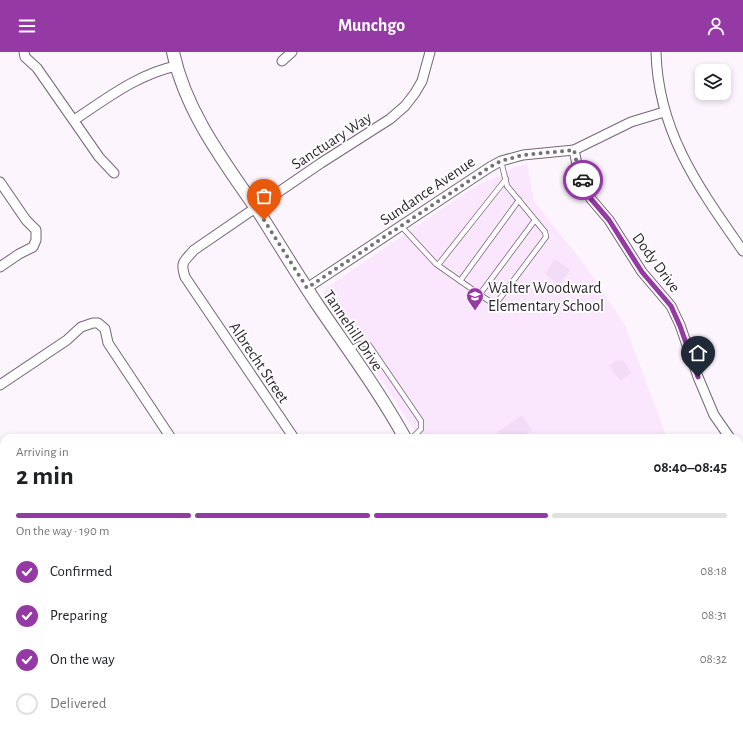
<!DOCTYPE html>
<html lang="en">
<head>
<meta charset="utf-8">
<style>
	body { margin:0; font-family:"Alegreya Sans",sans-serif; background:#f6f6f6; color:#202124; height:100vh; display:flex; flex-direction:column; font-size:15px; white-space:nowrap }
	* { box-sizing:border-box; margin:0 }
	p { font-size:13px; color:#757577 }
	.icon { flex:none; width:22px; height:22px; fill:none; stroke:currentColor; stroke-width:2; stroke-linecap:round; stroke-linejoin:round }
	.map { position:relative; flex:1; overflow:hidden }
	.sheet { position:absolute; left:0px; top:382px; width:743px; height:300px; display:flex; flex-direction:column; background:#fff; border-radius:12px 12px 0 0; box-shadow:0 2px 6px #0003 }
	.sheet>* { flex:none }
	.buttons { position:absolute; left:695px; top:12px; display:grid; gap:8px }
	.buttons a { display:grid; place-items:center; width:36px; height:36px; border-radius:8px; background:#fff; box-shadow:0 2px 6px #0003; font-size:20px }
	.pin { position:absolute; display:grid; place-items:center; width:34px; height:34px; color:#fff; margin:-41px -17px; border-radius:50% 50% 50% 0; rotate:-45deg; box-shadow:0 0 4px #0007 }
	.pin .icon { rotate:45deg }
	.courier { position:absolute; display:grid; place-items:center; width:40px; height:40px; margin:-20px; border:3px solid #953aa5; border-radius:50%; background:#fff; color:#222; box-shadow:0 1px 5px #0007 }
	.overview em { font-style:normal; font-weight:700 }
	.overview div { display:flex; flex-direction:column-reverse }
	.overview { display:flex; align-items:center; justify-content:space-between; height:68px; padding:0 16px }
	h1 { font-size:26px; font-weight:700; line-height:30px }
	.bar { display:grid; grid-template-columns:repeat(4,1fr); gap:6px 4px; align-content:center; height:48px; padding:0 16px }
	.bar i { height:5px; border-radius:3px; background:#e0e0e0 }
	.bar .current { background:#953aa5 }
	.bar p { grid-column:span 4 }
	ol { padding:0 16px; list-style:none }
	li { display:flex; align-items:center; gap:12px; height:44px }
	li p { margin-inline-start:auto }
	li .icon { padding:4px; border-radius:50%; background:#953aa5; color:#fff; stroke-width:4 }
	li:last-child { color:#757577 }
	li i { width:22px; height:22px; border:2px solid #e0e0e0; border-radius:50% }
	header { display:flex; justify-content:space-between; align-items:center; height:52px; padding:0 16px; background:#953aa5; color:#fff; font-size:18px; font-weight:700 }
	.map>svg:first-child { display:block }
	.built { fill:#fae7fd }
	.green { fill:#f3dcf7 }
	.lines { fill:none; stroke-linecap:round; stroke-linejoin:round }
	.lane-casing { stroke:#756578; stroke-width:6 }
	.street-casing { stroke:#756578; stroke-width:11 }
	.secondary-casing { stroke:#756578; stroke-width:14 }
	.lane { stroke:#fff; stroke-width:4.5 }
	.street { stroke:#fff; stroke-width:9 }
	.secondary { stroke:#fff; stroke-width:12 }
	.done { stroke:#777079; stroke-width:4; stroke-dasharray:0 7.2 }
	.route { stroke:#953aa5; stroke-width:5 }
	.labels { text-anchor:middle; stroke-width:3.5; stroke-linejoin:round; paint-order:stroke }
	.street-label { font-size:16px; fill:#2f2831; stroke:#fff }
	.poi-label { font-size:16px; fill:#2f2831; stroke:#fff; text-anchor:start }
</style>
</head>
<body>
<header><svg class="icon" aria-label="menu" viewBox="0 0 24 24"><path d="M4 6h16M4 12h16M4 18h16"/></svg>Munchgo<svg class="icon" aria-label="person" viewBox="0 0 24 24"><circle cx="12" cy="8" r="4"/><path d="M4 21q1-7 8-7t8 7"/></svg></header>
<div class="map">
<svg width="743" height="682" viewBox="0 0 743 682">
	<rect width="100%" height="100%" fill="#fdf5fe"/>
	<!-- built -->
	<path class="built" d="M527,112L534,149L585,213L625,273L667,386H419L355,287L324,246V240L325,237L443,156L481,131L507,121L508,119L513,116Z"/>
	<!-- green -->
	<g class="green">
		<path d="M555,207L570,218L559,232L545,222Z"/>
		<path d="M618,308L624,309L632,321L620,329L609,314Z"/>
		<path d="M522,363L532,378L520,386H501L497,380Z"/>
	</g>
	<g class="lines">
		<!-- lane casing -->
		<g class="lane-casing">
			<g id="lane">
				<path d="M401,174L436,212L492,251L498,249L546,185L545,180L507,134L501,109"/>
				<path d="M438,213L506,127"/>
				<path d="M460,229L519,148"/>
				<path d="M480,242L535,168"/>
				<path d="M350,298C357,293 361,290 369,293L421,369V377L412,386"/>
			</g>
		</g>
		<!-- street casing -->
		<g class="street-casing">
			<g id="street">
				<path d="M24,0L25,5L37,16L99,105L114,121"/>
				<path d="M656,0C658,80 699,136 743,199"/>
				<path d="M282,9L292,0"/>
				<path d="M74,68C106,47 138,22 176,14"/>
				<path d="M574,98L578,117L591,147L609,168L642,220L671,254L680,273L698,325L714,363L730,386"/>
				<path d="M0,130L26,168L36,178V188L33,195L19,202L0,215"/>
				<path d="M307,236L490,115L501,109L523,103L574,98L631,70L664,60"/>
				<path d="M0,333L67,288L81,275L93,271H98L105,277L108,291L171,386"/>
				<path d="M294,386L185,225C180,209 184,210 194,198L321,111L390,67L405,54L415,41L422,29L430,0"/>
				<path d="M0,410L4,411"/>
				<path d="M739,645L743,652"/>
				<path d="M152,678L156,682"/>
				<path d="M649,678L651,682"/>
				<path d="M173,682L177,678"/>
			</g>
		</g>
		<!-- secondary casing -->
		<g class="secondary-casing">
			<g id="secondary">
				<path d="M173,0C186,61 225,111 260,162C279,192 297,222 317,252C347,296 379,339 405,386"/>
				<path d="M739,406L743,403"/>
				<path d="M0,627L4,633"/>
				<path d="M35,678L37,682"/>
				<path d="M541,678L542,682"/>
				<path d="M356,682L359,678"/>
			</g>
		</g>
		<!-- lane -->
		<use href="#lane" class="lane"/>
		<!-- street -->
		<use href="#street" class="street"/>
		<!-- secondary -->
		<use href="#secondary" class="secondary"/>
	</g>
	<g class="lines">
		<!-- done -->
		<path class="done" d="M264,168L307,236L490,115L501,109L523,103L574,98L578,117L583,128"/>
		<!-- route -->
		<path class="route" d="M583,128L591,147L609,168L642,220L671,254L680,274L698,325"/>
	</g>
	<!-- icons -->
	<defs>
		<g id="school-pin" transform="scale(0.9)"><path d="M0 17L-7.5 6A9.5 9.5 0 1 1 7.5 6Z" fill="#953aa5" stroke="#fff"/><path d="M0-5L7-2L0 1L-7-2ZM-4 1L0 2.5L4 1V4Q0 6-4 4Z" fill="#fff"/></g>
	</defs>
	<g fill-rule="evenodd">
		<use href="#school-pin" x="475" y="244"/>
	</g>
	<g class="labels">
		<!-- street labels -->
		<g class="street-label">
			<text transform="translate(331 88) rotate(-33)" y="6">Sanctuary Way</text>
			<text transform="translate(427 138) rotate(-34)" y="6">Sundance Avenue</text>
			<text transform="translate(657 210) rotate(54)" y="6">Dody Drive</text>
			<text transform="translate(354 278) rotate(56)" y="6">Tannehill Drive</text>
			<text transform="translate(260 310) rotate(56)" y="6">Albrecht Street</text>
		</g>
		<!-- poi labels -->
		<g class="poi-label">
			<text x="488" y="241">Walter Woodward<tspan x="488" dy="18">Elementary School</tspan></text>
		</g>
	</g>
</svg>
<div class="buttons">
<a><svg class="icon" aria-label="layers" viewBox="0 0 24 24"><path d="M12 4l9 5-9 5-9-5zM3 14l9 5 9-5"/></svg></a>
</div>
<div class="pin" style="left:264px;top:168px;background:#ea580c"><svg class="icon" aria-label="bag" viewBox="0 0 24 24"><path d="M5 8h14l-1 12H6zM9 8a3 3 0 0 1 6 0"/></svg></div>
<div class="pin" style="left:698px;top:325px;background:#1f2937"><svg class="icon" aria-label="home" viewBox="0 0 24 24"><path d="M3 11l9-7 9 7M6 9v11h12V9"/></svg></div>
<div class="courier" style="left:583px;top:128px"><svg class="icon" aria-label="car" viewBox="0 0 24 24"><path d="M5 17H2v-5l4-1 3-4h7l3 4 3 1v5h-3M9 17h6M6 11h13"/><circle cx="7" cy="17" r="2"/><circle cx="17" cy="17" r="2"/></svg></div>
<section class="sheet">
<div class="overview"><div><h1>2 min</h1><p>Arriving in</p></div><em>08:40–08:45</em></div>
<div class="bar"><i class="current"></i><i class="current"></i><i class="current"></i><i></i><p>On the way · 190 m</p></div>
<ol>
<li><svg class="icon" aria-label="check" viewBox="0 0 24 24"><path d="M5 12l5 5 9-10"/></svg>Confirmed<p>08:18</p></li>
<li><svg class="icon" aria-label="check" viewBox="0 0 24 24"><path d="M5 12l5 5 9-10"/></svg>Preparing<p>08:31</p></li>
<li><svg class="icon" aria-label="check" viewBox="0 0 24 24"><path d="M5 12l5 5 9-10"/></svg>On the way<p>08:32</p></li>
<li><i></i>Delivered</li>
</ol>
</section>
</div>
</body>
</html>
